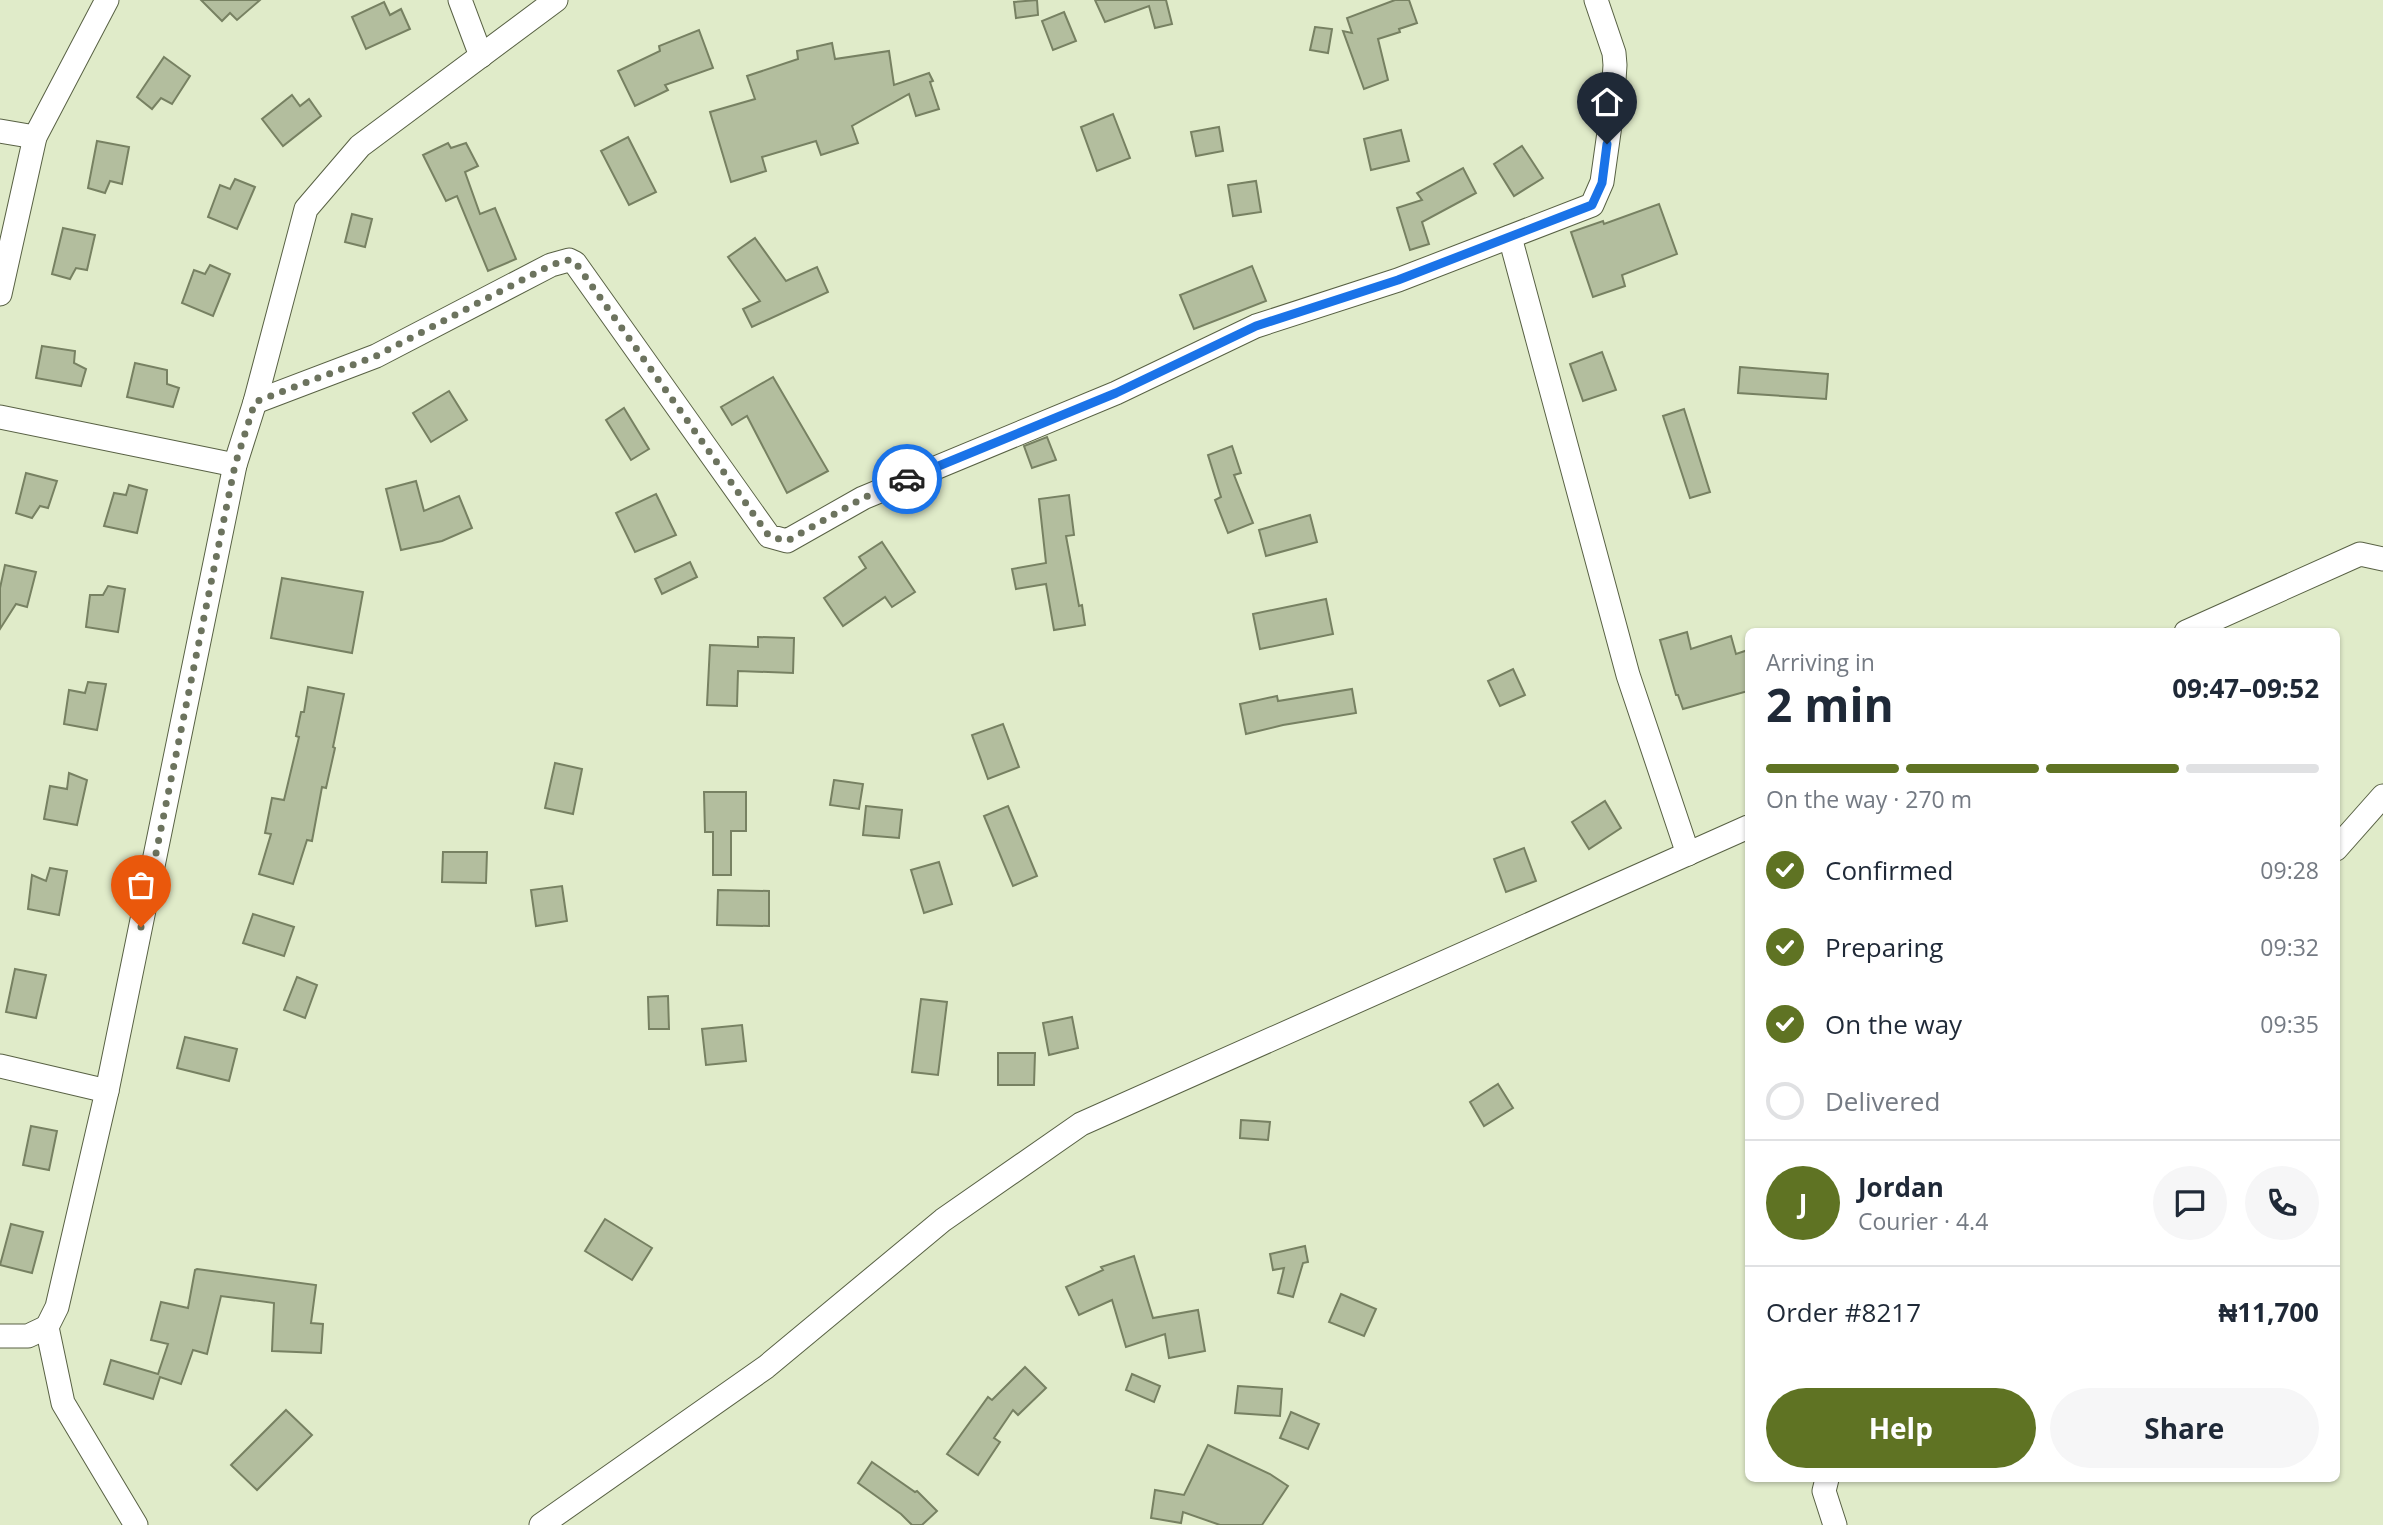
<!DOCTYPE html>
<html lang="en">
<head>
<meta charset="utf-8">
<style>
	body { margin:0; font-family:"Open Sans",sans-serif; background:#f6f6f7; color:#1f2937; height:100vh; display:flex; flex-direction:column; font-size:26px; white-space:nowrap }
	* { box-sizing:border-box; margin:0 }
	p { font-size:23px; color:#747a83 }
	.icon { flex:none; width:38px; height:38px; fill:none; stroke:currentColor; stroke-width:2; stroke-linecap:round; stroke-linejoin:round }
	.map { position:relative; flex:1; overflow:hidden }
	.details { position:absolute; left:1745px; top:628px; width:595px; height:854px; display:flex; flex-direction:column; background:#fff; border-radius:10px; box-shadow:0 2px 5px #0004 }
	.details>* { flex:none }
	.pin { position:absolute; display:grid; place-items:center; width:60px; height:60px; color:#fff; margin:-72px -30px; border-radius:50% 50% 50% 0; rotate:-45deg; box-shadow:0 0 7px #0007 }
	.pin .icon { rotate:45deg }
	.courier { position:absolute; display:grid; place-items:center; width:70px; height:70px; margin:-35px; border:5px solid #1a73e8; border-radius:50%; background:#fff; color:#222; box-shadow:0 2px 9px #0007 }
	.summary em { font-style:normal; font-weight:700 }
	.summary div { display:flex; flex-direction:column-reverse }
	.summary { display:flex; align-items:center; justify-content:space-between; height:119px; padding:0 21px }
	h1 { font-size:46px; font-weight:700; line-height:52px }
	.bar { display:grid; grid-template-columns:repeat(4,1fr); gap:10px 7px; align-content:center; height:84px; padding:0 21px }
	.bar i { height:9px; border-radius:5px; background:#e0e1e3 }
	.bar .selected { background:#5f7323 }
	.bar p { grid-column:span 4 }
	.line { display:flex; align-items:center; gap:18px; padding:0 21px; border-top:2px solid #e0e1e3 }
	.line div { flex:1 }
	.round { display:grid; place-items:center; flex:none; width:74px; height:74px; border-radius:37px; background:#f6f6f7 }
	ol { padding:0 21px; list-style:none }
	li { display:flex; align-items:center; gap:21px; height:77px }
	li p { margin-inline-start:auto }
	li .icon { padding:7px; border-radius:50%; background:#5f7323; color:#fff; stroke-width:4 }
	li:last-child { color:#747a83 }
	li i { width:38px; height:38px; border:4px solid #e0e1e3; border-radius:50% }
	.primary-button { display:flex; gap:14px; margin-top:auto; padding:14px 21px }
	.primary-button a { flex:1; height:80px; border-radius:42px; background:#5f7323; color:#fff; font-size:28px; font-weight:700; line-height:80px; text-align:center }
	.primary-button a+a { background:#f6f6f7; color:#1f2937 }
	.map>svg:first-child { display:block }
	.building { fill:#b3be9e; stroke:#778162; stroke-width:2 }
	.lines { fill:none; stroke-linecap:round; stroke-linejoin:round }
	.street-casing { stroke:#586144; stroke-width:25 }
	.street { stroke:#fff; stroke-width:23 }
	.done { stroke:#6c735e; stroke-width:7; stroke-dasharray:0 12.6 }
	.route { stroke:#1a73e8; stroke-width:9 }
</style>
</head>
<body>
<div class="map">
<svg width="2383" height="1525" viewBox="0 0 2383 1525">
	<rect width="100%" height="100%" fill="#e0ebc9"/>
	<!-- building -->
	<g class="building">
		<path d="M201,0H260L237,20L230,13L222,21Z"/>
		<path d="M1037,0L1038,15L1016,18L1014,2Z"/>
		<path d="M1095,0H1166L1172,24L1155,28L1149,6L1105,22Z"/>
		<path d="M1395,0H1409L1417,23L1399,29L1400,32L1378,39L1388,80L1364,89L1343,31L1352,33L1347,18Z"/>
		<path d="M384,2L390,15L401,9L410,29L366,49L352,17Z"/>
		<path d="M1064,12L1076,41L1053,50L1042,21Z"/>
		<path d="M1315,27L1332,29L1328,53L1310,50Z"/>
		<path d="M699,30L713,68L665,85L668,90L635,106L618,71L660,51L659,46Z"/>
		<path d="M832,43L835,59L889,51L894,85L929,73L933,81L930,82L939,109L916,116L909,94L852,126L858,143L821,155L816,141L762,157L766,171L731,182L710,112L755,99L747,76L798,59L797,51Z"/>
		<path d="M164,57L190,76L172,104L161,98L152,109L137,97Z"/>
		<path d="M292,95L300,106L309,99L321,116L283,146L262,119Z"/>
		<path d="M1113,114L1130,158L1097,171L1081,127Z"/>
		<path d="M1219,127L1223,151L1196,156L1191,132Z"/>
		<path d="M1401,130L1409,161L1371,170L1364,139Z"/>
		<path d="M628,137L656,192L629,205L601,151Z"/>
		<path d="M97,141L129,147L122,184L110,181L105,193L88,188Z"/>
		<path d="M448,143L451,148L466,143L478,166L465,172L480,214L495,208L516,259L488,271L457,196L446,201L423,155Z"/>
		<path d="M1522,146L1543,178L1514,196L1494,164Z"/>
		<path d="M1463,168L1476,193L1422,222L1429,244L1410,250L1397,208L1422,200L1417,193Z"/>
		<path d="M235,179L255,187L237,229L208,217L220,185L230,189Z"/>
		<path d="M1256,181L1261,212L1233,216L1228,185Z"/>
		<path d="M1659,204L1677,254L1622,275L1625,286L1593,297L1571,232L1603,221L1604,224Z"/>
		<path d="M352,214L372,219L365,247L345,242Z"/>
		<path d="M63,228L95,235L87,270L76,268L70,279L52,274Z"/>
		<path d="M755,238L786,281L817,267L828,292L752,327L743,309L760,301L728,257Z"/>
		<path d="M210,265L230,274L213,316L182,303L194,270L205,274Z"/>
		<path d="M1252,266L1266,301L1194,329L1180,295Z"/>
		<path d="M42,346L75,351L74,363L86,369L81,386L36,378Z"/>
		<path d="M1602,352L1616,390L1583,401L1570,364Z"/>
		<path d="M135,363L167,370V384L179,388L173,407L127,397Z"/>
		<path d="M1740,367L1828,374L1826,399L1738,393Z"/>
		<path d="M773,377L828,471L787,493L747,416L732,425L721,407Z"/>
		<path d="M449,391L467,420L431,442L413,413Z"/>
		<path d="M624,408L649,449L631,460L606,420Z"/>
		<path d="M1684,409L1710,492L1690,498L1663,416Z"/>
		<path d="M1047,437L1056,460L1032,468L1024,446Z"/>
		<path d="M1232,446L1241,473L1234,475L1253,523L1228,533L1215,500L1221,497L1208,455Z"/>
		<path d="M26,473L57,481L48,508L40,506L32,518L16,513Z"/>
		<path d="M416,481L424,511L459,496L472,528L442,541L401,550L386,489Z"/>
		<path d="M129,485L147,490L137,533L104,526L114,493L126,495Z"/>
		<path d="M656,494L676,535L635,552L616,513Z"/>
		<path d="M1069,495L1074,535L1066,536L1079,606L1082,605L1085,625L1054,630L1046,584L1016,589L1012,569L1046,563L1039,499Z"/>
		<path d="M1310,515L1317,542L1266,556L1259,530Z"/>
		<path d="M882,542L915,592L892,607L885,597L843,626L824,598L866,568L859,557Z"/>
		<path d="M690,562L697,577L662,594L655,579Z"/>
		<path d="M5,565L36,572L27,607L16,604L0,629V588Z"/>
		<path d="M282,578L363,592L352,653L271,638Z"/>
		<path d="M108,586L125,589L118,632L86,627L90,595H103Z"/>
		<path d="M1326,599L1333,634L1260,649L1253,614Z"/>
		<path d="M1687,632L1691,649L1731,636L1736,654L1748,650V691L1683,709L1678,695H1676L1660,640Z"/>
		<path d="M758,637L794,638L793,673L738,671L737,706L707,705L710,645L758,647Z"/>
		<path d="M1513,669L1525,695L1500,706L1488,681Z"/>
		<path d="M88,682L106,684L97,730L64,724L69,690L85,693Z"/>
		<path d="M308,687L344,694L333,747L335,748L326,788L322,787L312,841L307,840L293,884L259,874L271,834L265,833L272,798L284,800L299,737L296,736L301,712H304Z"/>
		<path d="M1352,689L1356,713L1283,725L1246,734L1240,704L1277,696L1278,701Z"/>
		<path d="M1003,724L1019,767L988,779L972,735Z"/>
		<path d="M555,763L582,769L573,814L545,808Z"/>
		<path d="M69,773L87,780L77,825L44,819L50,786L67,789Z"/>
		<path d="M834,780L863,784L859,809L830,805Z"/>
		<path d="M704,792H746V831H731V875H713V832H705Z"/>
		<path d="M1605,801L1621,828L1589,849L1572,822Z"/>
		<path d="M866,806L902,810L899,838L863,835Z"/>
		<path d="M1008,806L1037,876L1013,886L984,816Z"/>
		<path d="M1524,848L1536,881L1506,892L1494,859Z"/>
		<path d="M443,852H487L486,883L442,882Z"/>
		<path d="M939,862L952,904L924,913L911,870Z"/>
		<path d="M50,868L67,871L59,915L28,909L32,875L46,881Z"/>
		<path d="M562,886L567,921L536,926L531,890Z"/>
		<path d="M718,890L769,891V926L717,925Z"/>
		<path d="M253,914L294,927L284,956L243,943Z"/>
		<path d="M15,969L46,975L36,1018L6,1012Z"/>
		<path d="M297,977L317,985L305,1018L284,1010Z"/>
		<path d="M668,996L669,1029H649L648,997Z"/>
		<path d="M921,999L947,1002L938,1075L912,1072Z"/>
		<path d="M1072,1017L1078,1048L1049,1055L1043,1023Z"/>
		<path d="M742,1025L746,1061L706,1065L702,1029Z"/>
		<path d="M185,1037L237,1049L229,1081L177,1068Z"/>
		<path d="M998,1053H1035L1034,1085H998Z"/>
		<path d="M1498,1084L1513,1108L1484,1126L1470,1102Z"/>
		<path d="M1241,1120L1270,1122L1268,1140L1240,1138Z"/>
		<path d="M31,1126L57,1131L49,1170L23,1165Z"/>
		<path d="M605,1219L652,1248L632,1280L585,1251Z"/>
		<path d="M11,1224L43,1232L32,1273L0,1265Z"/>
		<path d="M1305,1246L1308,1262L1303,1263L1293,1297L1278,1293L1284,1268L1273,1270L1270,1254Z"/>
		<path d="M1134,1256L1153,1318L1198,1310L1205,1351L1169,1358L1165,1334L1126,1347L1112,1300L1079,1315L1066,1287L1103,1270L1101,1267Z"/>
		<path d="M197,1269L316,1285L311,1323L323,1324L321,1353L272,1351L274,1303L221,1296L207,1354L193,1350L181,1384L160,1377L153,1399L104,1384L111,1360L158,1374L168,1344L151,1340L161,1302L188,1308L195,1270Z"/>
		<path d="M1341,1294L1376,1309L1364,1336L1329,1322Z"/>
		<path d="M1025,1367L1046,1388L1018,1415L1013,1410L994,1438L1000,1442L978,1475L947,1454L988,1397L992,1400Z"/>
		<path d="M1132,1374L1160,1386L1154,1402L1126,1390Z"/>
		<path d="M1238,1386L1282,1389L1280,1416L1235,1413Z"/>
		<path d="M286,1410L312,1435L257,1490L231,1465Z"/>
		<path d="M1291,1412L1319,1424L1308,1449L1280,1438Z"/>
		<path d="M1208,1445L1270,1474L1288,1486L1262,1525H1220L1183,1512L1181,1523L1151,1518L1155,1490L1184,1495Z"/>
		<path d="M872,1462L915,1492L917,1491L937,1511L922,1525H912L901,1514L858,1483Z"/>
	</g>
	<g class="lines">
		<!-- street casing -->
		<g class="street-casing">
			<g id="street">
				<path d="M460,0L481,56"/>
				<path d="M0,131L35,137"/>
				<path d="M1510,237L1628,675L1688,854"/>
				<path d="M0,294L35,137L107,0"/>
				<path d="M255,402L376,356L551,265L569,260L575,263L769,536L787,541L863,498L1116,393L1256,326L1398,280L1592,205L1602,182L1612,111L1615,65L1614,53L1596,0"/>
				<path d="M0,417L235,465"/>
				<path d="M2186,632L2360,554L2383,559"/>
				<path d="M2336,849L2383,796"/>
				<path d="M0,1066L107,1091"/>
				<path d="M0,1336H28L47,1327"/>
				<path d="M1827,1479L1824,1491L1835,1525"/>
				<path d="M136,1525L63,1403L47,1327L57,1307L107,1091L235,465L255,402L306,209L360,146L556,0"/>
				<path d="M541,1525L766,1367L943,1220L1081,1124L1748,827"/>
			</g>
		</g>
		<!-- street -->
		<use href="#street" class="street"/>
	</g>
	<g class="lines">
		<!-- done -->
		<path class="done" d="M141,927L235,465L255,402L376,356L551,265L569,260L575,262L769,536L787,541L863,498L907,479"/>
		<!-- route -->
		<path class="route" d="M907,479L1116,393L1256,326L1398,280L1592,205L1602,183L1607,144"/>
	</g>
</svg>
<div class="pin" style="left:141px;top:927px;background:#ea580c"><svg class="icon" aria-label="bag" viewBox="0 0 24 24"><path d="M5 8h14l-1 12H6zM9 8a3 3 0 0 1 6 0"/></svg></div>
<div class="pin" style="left:1607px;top:144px;background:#1f2937"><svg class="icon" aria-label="home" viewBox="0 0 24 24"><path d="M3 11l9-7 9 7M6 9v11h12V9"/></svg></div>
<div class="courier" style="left:907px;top:479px"><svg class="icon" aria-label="car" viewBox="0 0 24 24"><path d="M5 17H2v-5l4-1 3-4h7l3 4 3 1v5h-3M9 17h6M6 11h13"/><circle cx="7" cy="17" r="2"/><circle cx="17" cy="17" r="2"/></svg></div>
<section class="details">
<div class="summary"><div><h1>2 min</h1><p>Arriving in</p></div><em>09:47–09:52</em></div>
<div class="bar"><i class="selected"></i><i class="selected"></i><i class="selected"></i><i></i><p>On the way · 270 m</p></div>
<ol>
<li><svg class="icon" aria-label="check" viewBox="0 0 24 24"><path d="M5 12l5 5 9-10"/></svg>Confirmed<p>09:28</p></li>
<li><svg class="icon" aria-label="check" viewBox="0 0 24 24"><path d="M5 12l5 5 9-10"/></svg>Preparing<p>09:32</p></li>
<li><svg class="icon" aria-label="check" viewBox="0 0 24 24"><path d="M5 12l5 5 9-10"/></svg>On the way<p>09:35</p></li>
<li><i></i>Delivered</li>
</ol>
<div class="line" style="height:126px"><b class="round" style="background:#5f7323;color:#fff">J</b><div><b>Jordan</b><p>Courier · 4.4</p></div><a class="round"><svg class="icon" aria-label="chat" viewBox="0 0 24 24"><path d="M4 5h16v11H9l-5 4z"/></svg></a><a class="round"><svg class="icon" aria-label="phone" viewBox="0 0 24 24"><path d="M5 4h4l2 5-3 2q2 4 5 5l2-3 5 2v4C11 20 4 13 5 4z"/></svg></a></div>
<div class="line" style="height:91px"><div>Order #8217</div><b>₦11,700</b></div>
<div class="primary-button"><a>Help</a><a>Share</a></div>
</section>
</div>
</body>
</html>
